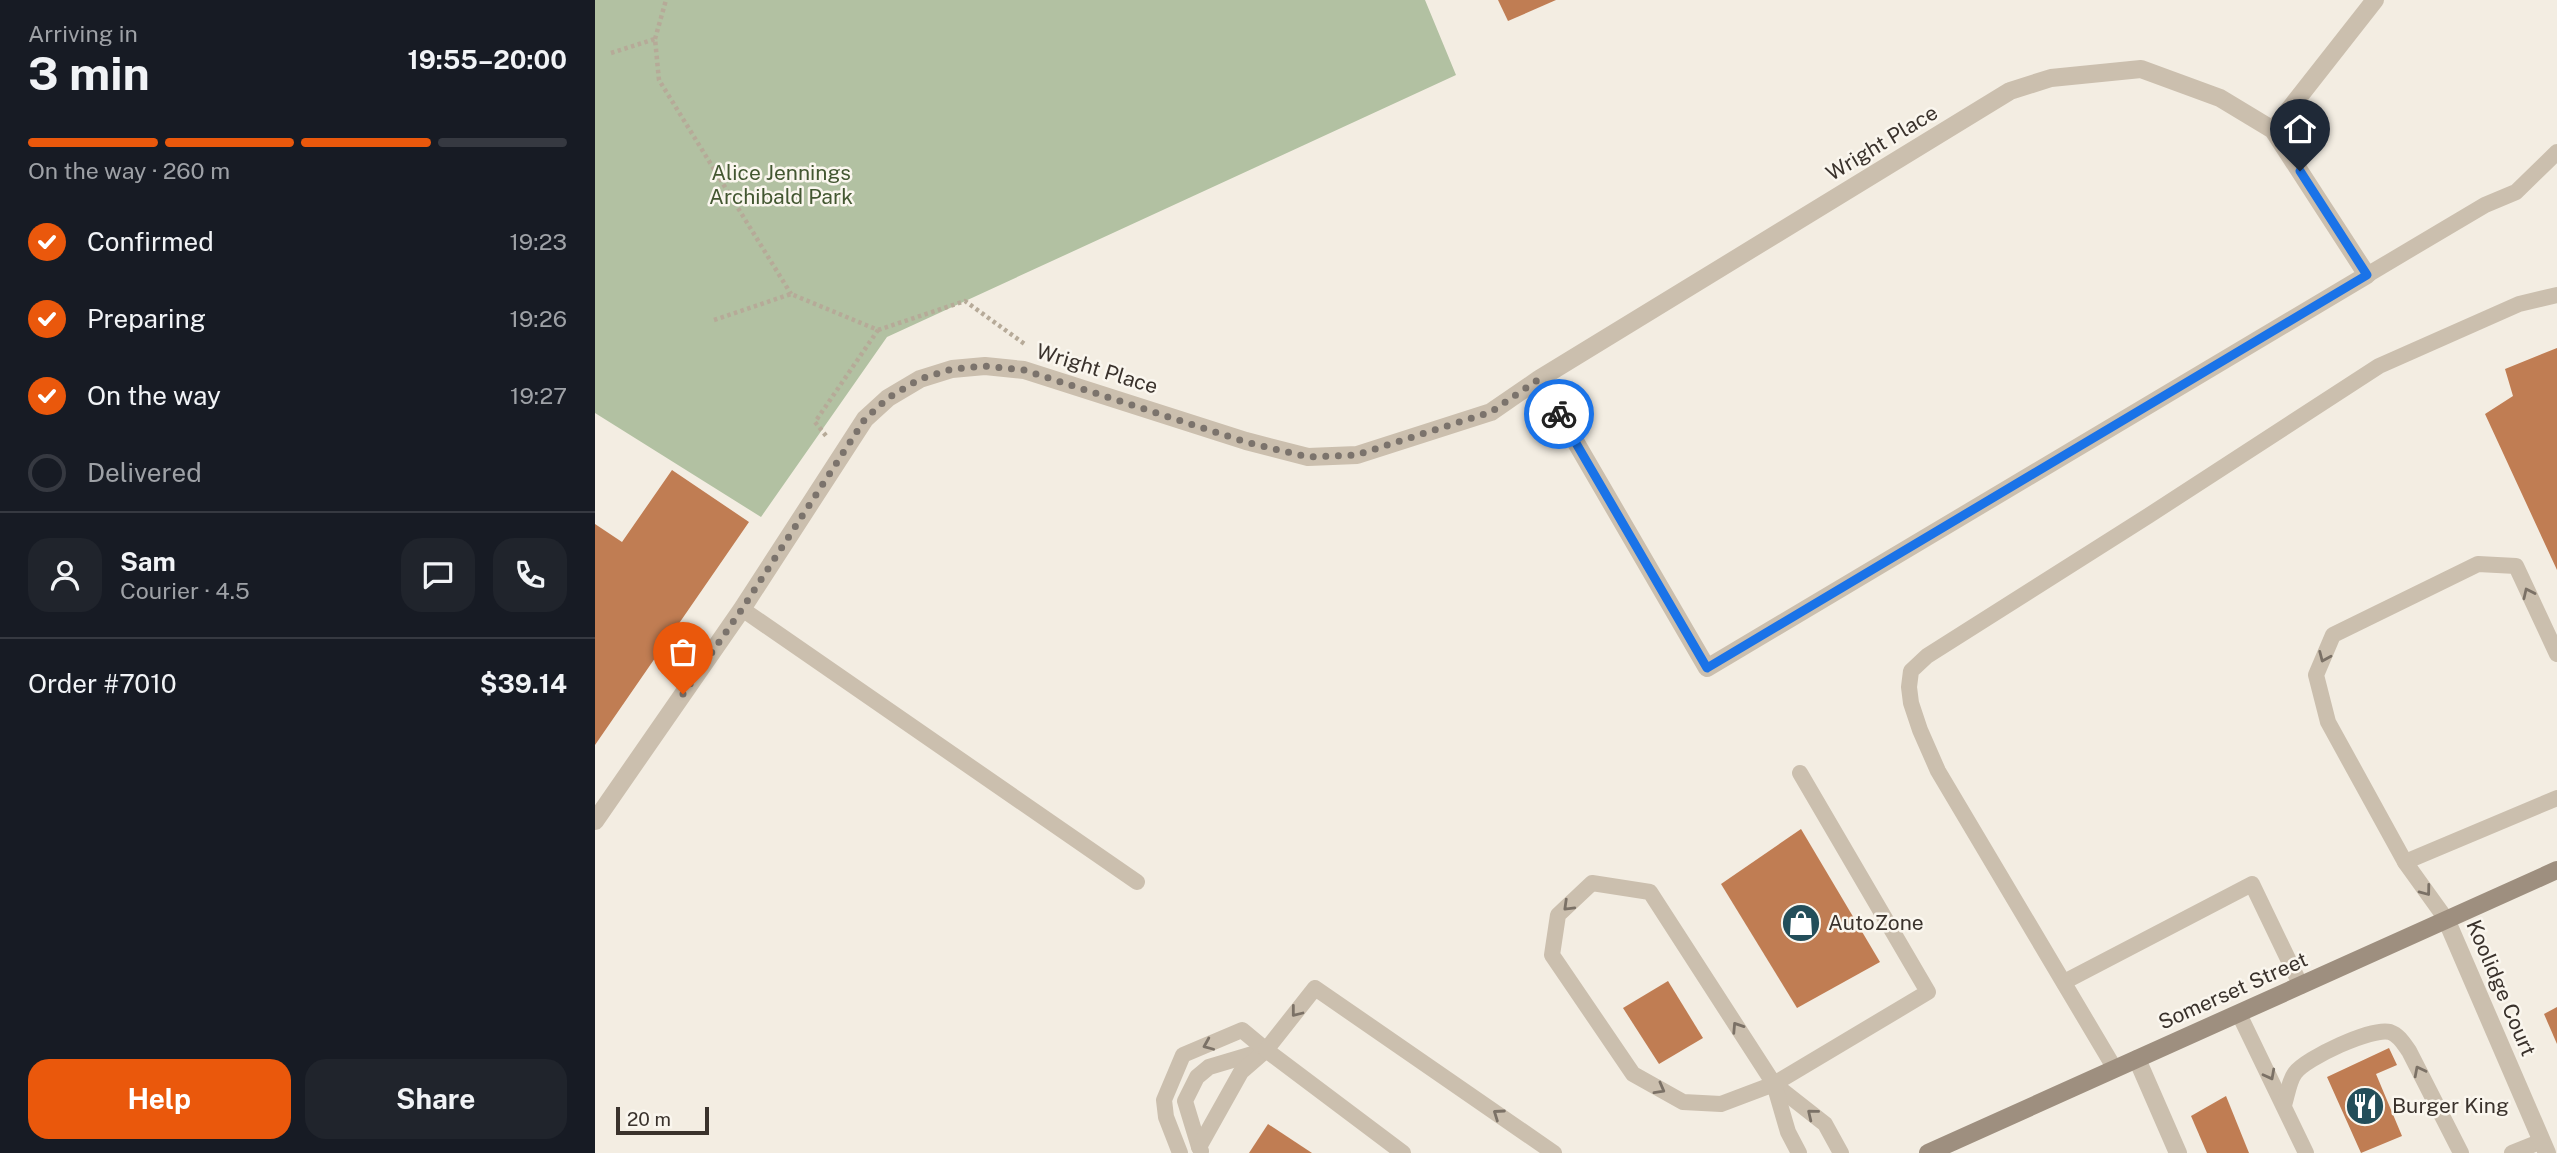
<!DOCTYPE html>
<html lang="en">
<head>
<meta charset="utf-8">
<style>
	body { margin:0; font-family:"Public Sans",sans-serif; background:#20242c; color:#f1f3f6; height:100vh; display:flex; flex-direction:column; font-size:26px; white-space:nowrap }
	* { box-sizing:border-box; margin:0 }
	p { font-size:23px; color:#9ea1a6 }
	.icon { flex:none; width:38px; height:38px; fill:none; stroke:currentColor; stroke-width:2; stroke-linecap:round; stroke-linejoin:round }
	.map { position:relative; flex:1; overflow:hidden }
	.details { display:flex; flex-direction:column; background:#171b24; width:595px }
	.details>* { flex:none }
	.scale { position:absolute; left:21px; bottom:18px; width:93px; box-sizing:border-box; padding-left:7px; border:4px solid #3a322c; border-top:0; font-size:19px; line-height:24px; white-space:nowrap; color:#3a322c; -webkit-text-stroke:5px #faf6ee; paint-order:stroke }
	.pin { position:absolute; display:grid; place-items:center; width:60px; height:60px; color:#fff; margin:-72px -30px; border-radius:50% 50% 50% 0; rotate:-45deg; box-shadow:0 0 7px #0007 }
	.pin .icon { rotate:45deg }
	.courier { position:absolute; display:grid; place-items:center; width:70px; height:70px; margin:-35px; border:5px solid #1a73e8; border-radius:50%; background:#fff; color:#222; box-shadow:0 2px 9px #0007 }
	.headline em { font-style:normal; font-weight:700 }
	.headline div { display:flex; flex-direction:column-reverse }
	.headline { display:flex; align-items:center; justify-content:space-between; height:119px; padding:0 28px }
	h1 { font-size:46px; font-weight:700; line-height:52px }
	.bar { display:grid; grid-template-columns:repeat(4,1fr); gap:10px 7px; align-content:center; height:84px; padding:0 28px }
	.bar i { height:9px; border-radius:5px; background:#363941 }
	.bar .on { background:#ea580c }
	.bar p { grid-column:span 4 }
	.line { display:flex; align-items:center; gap:18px; padding:0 28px; border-top:2px solid #363941 }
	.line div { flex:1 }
	.round { display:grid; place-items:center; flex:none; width:74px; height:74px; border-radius:21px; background:#20242c }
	ol { padding:0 28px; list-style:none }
	li { display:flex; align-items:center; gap:21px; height:77px }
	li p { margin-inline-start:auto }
	li .icon { padding:7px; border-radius:50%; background:#ea580c; color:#fff; stroke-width:4 }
	li:last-child { color:#9ea1a6 }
	li i { width:38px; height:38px; border:4px solid #363941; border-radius:50% }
	.primary-button { display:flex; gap:14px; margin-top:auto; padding:14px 28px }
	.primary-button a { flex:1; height:80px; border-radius:21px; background:#ea580c; color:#fff; font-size:28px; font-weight:700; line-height:80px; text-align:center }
	.primary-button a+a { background:#20242c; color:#f1f3f6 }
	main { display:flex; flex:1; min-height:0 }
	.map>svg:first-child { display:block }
	.green { fill:#b2c1a2 }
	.building { fill:#c07d53 }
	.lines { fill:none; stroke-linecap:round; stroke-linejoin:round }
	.path { stroke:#b6aa98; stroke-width:4.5; stroke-dasharray:3.5 3.5; stroke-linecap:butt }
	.lane { stroke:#cbbfae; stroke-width:16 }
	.street { stroke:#cbbfae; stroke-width:18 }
	.secondary { stroke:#9e8f7f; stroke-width:18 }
	.oneway { stroke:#7b7166 }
	.done { stroke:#7b736c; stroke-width:7; stroke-dasharray:0 12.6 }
	.route { stroke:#1a73e8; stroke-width:9 }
	.labels { text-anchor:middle; stroke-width:5; stroke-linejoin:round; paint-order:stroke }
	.street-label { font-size:21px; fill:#3a322c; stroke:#faf6ee }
	.park-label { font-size:21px; fill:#435731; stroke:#faf6ee }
	.poi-label { font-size:21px; fill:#3a322c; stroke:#faf6ee; text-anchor:start }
</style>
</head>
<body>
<main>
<section class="details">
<div class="headline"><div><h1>3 min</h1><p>Arriving in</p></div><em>19:55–20:00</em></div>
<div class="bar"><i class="on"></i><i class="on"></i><i class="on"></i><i></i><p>On the way · 260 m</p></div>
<ol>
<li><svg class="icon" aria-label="check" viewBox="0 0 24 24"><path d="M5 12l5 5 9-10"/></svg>Confirmed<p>19:23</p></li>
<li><svg class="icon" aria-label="check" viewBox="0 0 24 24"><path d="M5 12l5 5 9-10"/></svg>Preparing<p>19:26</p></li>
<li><svg class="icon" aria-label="check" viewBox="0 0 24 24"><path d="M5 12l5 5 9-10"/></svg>On the way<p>19:27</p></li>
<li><i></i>Delivered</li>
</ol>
<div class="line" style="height:126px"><a class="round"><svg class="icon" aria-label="person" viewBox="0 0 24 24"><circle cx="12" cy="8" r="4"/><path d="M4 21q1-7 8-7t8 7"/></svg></a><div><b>Sam</b><p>Courier · 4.5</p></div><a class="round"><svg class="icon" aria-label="chat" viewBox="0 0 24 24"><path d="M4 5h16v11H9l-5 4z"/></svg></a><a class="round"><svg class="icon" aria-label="phone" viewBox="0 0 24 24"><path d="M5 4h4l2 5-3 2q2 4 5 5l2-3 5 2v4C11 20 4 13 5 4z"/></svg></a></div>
<div class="line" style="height:91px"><div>Order #7010</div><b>$39.14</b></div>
<div class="primary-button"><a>Help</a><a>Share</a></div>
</section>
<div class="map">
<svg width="1962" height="1153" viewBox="0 0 1962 1153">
	<rect width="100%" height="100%" fill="#f3ede2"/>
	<!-- green -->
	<path class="green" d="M0,0H830L861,75L292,337L166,517L0,413Z"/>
	<!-- building -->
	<g class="building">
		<path d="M903,0H961L913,21Z"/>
		<path d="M1962,348V570L1890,414L1918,396L1910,369Z"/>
		<path d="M77,470L154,522L0,745V524L27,542Z"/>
		<path d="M1206,829L1285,962L1202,1008L1126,884Z"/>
		<path d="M1073,981L1108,1038L1064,1064L1028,1008Z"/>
		<path d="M1962,1007V1044L1949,1014Z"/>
		<path d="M1794,1048L1802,1065L1781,1074L1807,1136L1766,1153L1732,1077Z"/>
		<path d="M1631,1096L1654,1153H1612L1596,1116Z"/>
		<path d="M673,1124L717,1153H654Z"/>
	</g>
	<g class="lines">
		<!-- path -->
		<g class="path">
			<path d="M60,39L71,0"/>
			<path d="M16,53L60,39L64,80L196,294"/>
			<path d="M119,320L196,294L283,330L220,422L232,437"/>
			<path d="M283,330L370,301L431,345"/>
		</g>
		<!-- lane -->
		<g class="lane">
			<path d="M1772,275L1890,205L1921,192L1962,152"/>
			<path d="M147,609L542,882"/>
			<path d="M1810,862L1962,798"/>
			<path d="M1851,919L1810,862L1733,722L1721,675L1738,635L1883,564L1921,566L1962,654"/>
			<path d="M1469,982L1657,884L1706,986"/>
			<path d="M1644,1014L1711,1153"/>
			<path d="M1520,1069L1343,771L1325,730L1316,703L1314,687L1316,671L1332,656L1553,516L1784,366L1924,304L1962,295"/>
			<path d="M1179,1084L1230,1124L1246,1153"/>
			<path d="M1689,1105C1692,1096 1694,1081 1700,1073C1711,1058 1777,1027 1795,1032C1804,1035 1809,1044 1814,1051L1866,1153"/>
			<path d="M604,1147L590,1101L602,1077L614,1067L671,1050"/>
			<path d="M606,1151L604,1147L646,1072L669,1052"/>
			<path d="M585,1153L571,1117L569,1100L588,1055L647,1030L671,1050"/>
			<path d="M808,1153L671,1050L720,988L959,1153"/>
			<path d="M1204,1153L1193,1132L1179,1084L1055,892L997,883L963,915L957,955L1038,1074L1088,1102L1126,1104L1179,1084L1333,992L1205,773"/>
			<path d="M1917,1153L1947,1141"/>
		</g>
		<!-- street -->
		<g class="street">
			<path d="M1678,130L1780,0"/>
			<path d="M0,821L147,609L270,419L293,398L325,379L357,369L390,366L429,370L651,441L713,457L762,455L896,412L944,379L1415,91L1456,78L1546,69L1625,98L1678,130L1772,275L1112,668L944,379"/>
			<path d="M1851,919L1952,1153"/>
			<path d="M1542,1059L1583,1153"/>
		</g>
		<!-- secondary -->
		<path class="secondary" d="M1333,1153L1962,870"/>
	</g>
	<!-- one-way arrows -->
	<defs><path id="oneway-chevron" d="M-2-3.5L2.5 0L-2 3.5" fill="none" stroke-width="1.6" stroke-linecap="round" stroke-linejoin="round" transform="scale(1.75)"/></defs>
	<g class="oneway">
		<use href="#oneway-chevron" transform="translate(1933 593) rotate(-115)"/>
		<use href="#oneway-chevron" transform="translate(1729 657) rotate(113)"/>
		<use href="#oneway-chevron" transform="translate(1831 891) rotate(53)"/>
		<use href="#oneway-chevron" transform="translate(973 906) rotate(136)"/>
		<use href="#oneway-chevron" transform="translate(701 1012) rotate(128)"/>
		<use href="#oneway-chevron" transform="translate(1142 1027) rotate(-123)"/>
		<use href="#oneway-chevron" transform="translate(613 1045) rotate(157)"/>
		<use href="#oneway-chevron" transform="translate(1824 1071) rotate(-117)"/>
		<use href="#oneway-chevron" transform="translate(1675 1075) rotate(62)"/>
		<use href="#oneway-chevron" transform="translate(1065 1089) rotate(29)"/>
		<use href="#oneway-chevron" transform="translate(903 1114) rotate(-145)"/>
		<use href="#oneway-chevron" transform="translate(1217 1114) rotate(-141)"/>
	</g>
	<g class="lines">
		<!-- done -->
		<path class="done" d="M88,694L147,609L270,419L293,398L325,379L357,369L390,366L429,370L651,442L692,452L713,457L761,455L896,412L944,379L964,414"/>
		<!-- route -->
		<path class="route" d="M964,414L1112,668L1772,275L1705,171"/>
	</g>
	<!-- icons -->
	<defs>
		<g id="shop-disc" transform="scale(2.0125)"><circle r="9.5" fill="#234e5a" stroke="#faf6ee"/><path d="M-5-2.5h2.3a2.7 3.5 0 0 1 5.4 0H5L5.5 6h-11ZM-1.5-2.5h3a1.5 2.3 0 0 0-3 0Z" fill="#fff"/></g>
		<g id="restaurant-disc" transform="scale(2.0125)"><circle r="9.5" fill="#234e5a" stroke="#faf6ee"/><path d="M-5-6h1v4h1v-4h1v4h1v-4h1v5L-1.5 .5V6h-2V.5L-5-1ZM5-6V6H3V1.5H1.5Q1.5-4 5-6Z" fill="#fff"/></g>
	</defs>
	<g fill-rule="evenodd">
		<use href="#shop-disc" x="1206" y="923"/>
		<use href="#restaurant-disc" x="1770" y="1106"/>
	</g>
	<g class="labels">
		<!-- street labels -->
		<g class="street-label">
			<text transform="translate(1287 143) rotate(-31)" y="7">Wright Place</text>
			<text transform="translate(502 369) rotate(17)" y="7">Wright Place</text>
			<text transform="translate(1906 988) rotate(67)" y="7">Koolidge Court</text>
			<text transform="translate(1638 991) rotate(-24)" y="7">Somerset Street</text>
		</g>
		<!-- park labels -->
		<g class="park-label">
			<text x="186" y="180">Alice Jennings<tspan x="186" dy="24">Archibald Park</tspan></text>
		</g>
		<!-- poi labels -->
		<g class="poi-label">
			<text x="1233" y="930">AutoZone</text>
			<text x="1797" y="1113">Burger King</text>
		</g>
	</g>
</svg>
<div class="scale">20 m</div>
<div class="pin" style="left:88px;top:694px;background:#ea580c"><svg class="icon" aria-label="bag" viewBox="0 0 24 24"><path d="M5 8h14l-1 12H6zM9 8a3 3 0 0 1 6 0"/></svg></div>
<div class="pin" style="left:1705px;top:171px;background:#1f2937"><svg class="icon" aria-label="home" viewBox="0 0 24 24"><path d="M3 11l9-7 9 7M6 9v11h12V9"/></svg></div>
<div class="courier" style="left:964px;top:414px"><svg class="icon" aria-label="bike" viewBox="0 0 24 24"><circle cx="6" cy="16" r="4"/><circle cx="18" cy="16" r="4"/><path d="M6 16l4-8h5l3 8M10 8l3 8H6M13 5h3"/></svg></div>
</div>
</main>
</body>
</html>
